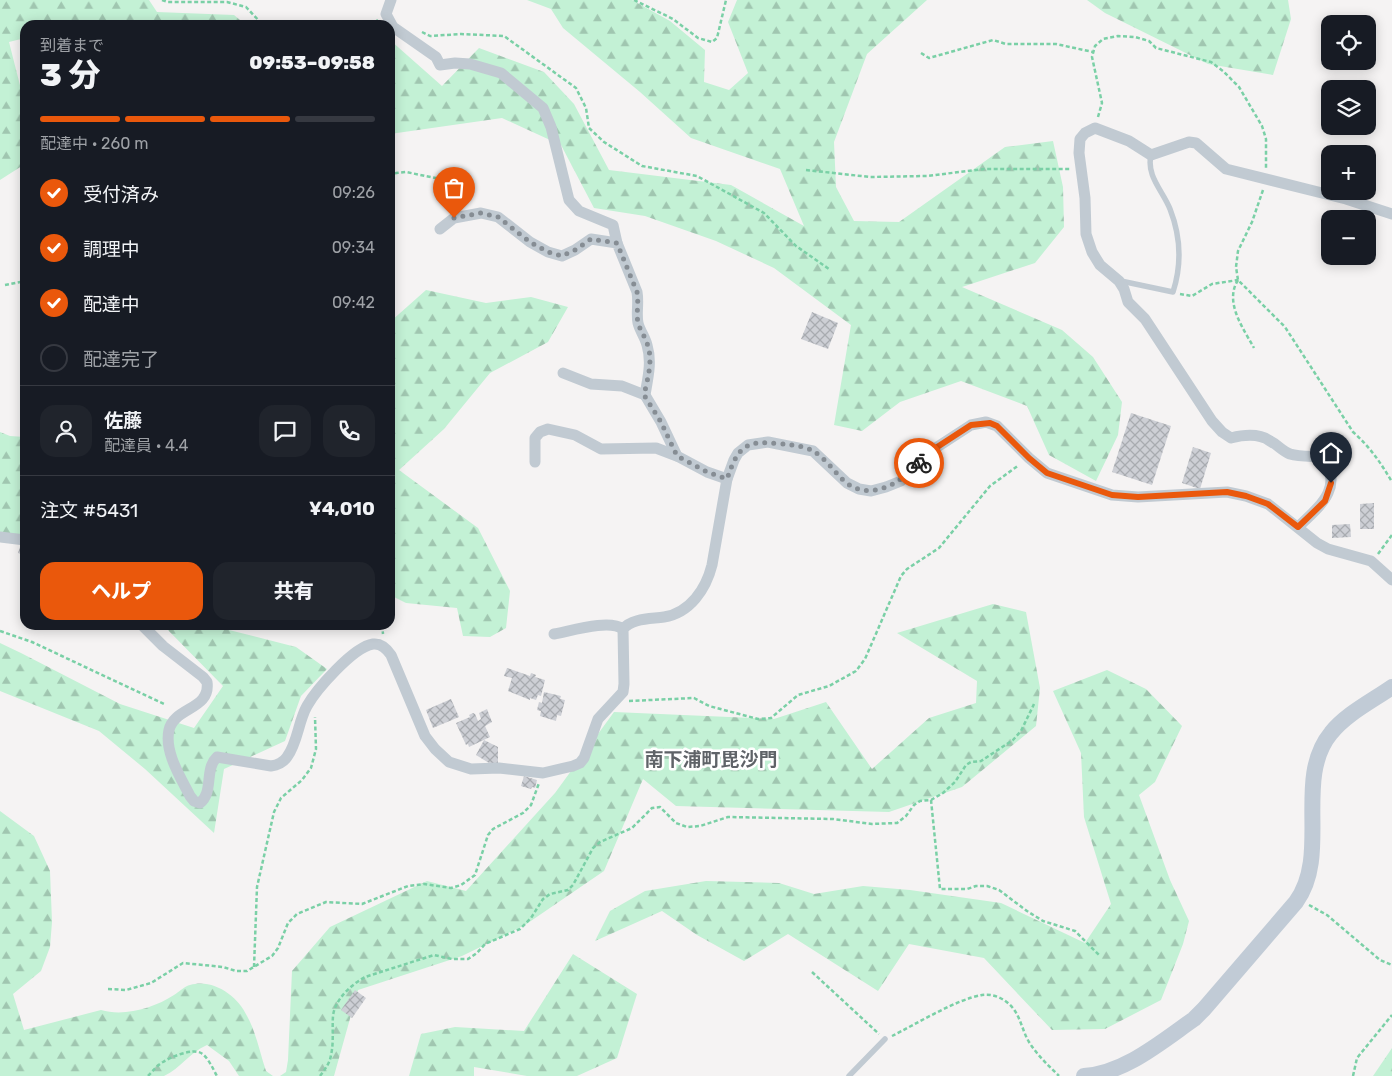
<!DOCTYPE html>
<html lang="ja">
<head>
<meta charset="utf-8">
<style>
	body { margin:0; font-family:Rubik,"Noto Sans JP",sans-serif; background:#20242c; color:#f1f3f6; height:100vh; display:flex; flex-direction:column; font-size:19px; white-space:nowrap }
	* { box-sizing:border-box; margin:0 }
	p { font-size:16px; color:#9ea1a6 }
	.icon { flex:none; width:28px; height:28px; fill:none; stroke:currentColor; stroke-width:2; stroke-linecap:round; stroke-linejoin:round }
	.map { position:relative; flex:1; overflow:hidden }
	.side { position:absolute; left:20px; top:20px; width:375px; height:610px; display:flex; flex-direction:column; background:#171b24; border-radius:15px; box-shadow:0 2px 12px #0003 }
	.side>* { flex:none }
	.fabs { position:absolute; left:1321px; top:15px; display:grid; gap:10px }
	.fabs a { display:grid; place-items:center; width:55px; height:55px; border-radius:10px; background:#171b24; box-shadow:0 2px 12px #0003; font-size:25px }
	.pin { position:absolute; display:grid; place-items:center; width:42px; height:42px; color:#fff; margin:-51px -21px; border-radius:50% 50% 50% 0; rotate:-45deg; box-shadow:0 0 5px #0007 }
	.pin .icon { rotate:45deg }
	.courier { position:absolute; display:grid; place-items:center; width:50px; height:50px; margin:-25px; border:4px solid #ea580c; border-radius:50%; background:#fff; color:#222; box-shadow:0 1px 6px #0007 }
	.overview em { font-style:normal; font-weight:800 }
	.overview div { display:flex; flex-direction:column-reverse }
	.overview { display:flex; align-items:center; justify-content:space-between; height:85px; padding:0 20px }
	h1 { font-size:32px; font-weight:800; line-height:38px }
	.bar { display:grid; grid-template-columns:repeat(4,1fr); gap:8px 5px; align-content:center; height:60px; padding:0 20px }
	.bar i { height:6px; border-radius:4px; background:#363941 }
	.bar .on { background:#ea580c }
	.bar p { grid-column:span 4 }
	.line { display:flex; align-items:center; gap:12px; padding:0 20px; border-top:1px solid #363941 }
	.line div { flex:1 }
	.round { display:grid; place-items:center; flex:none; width:52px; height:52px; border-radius:15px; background:#20242c }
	ol { padding:0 20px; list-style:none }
	li { display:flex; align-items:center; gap:15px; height:55px }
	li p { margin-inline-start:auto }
	li .icon { padding:5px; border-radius:50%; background:#ea580c; color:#fff; stroke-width:4 }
	li:last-child { color:#9ea1a6 }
	li i { width:28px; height:28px; border:2px solid #363941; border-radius:50% }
	.primary-button { display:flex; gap:10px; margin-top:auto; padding:10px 20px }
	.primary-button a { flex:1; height:58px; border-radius:15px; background:#ea580c; color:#fff; font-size:20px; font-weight:800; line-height:58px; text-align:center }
	.primary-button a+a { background:#20242c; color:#f1f3f6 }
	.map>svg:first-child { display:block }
	.forest { fill:url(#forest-firs) }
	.building { fill:url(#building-cross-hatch) }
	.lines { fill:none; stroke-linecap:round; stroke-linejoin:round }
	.path { stroke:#7ad0a6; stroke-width:2.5; stroke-dasharray:4 2.5; stroke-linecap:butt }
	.lane { stroke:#c1cad2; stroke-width:5.5 }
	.street { stroke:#c1cad2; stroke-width:11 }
	.secondary { stroke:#c1cbd6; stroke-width:16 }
	.done { stroke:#868d94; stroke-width:5; stroke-dasharray:0 9 }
	.route { stroke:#ea580c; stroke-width:6 }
	.labels { text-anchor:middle; stroke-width:5; stroke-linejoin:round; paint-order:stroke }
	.quarter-label { font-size:19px; font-weight:bold; fill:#5f6368; stroke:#fff }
</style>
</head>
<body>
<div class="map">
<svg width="1392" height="1076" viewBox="0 0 1392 1076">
	<defs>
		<pattern id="forest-firs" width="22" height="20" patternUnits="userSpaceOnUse" patternTransform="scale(1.25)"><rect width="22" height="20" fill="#c3f1d5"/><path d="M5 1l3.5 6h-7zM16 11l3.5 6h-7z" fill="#a0c6b0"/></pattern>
		<pattern id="building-cross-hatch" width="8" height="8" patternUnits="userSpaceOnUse" patternTransform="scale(1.25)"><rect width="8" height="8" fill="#cdcfd5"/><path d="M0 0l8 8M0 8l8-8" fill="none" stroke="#a8abb0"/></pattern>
	</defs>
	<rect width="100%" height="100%" fill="#f5f3f3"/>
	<!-- forest -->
	<g class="forest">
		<path d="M0,0H149L157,12L234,15L246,25H25V38L9,42L25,105V164L0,180Z"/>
		<path d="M527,0H632L670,21L705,50L704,82L729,90L748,73L728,22L737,0H927L867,54L834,142L836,187L854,221L899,222L1005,147L1053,141L1063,187L1064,227L1035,263L962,287L1062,330L1093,357L1122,402L1118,435L1096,481L1049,455L1027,406L961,381L900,402L862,431L834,425L851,325L774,268L716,241L645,216L594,208L561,145L502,118L390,134V40L442,86L479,48L544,72L574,104L609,170L731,185L804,226L780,169L691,138L640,92L563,28L551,9Z"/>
		<path d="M1087,0H1288L1291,19L1273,75L1208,64L1105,13Z"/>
		<path d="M426,290L486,303L531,297L568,307L548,342L490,373L444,429L399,470L478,528L510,591L506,628L490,637L463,636L457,608L406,603L390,595V322Z"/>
		<path d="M0,432L10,436L25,437V544L0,541Z"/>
		<path d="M993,604L1026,612L1040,688L1036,726L962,787L889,812L676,806L643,779L604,871L525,925L462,956L358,990L334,1076H280L286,1072L288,1060L292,971L330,927L427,881L466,891L555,793L614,712L774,719L826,702L872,769L929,718L976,703L977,681L897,633Z"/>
		<path d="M163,625H221L225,629L296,647L327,669L301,696L285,741L224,769L214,833L145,769L99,731L0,691V643L21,653L120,704L194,728L223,686Z"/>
		<path d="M1107,670L1146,689L1182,726L1155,782L1139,795L1170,880L1189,921L1183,944L1161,1000L1105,1029L1052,1030L984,958L909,944L878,991L788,934L744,961L697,935L662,911L595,941L610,911L645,891L706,881L779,883L814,894L863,886L910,890L1001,903L1085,943L1111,904L1084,817L1081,753L1053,691Z"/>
		<path d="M0,811L34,836L50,871L52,922L50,947L41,971L13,994L24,1030L101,1010C124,1017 154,1008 174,995C179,992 185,986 190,985C213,978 238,996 247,1016C256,1032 260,1053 266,1071L273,1076H239L229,1061L207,1045C189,1053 181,1068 164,1076H0Z"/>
		<path d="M573,954L637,994L617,1058L577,1076H527L474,1067V1076H409L421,1034L455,1027L524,1031Z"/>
		<path d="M1392,1048V1076H1373Z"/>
	</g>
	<!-- building -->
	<g class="building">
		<path d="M812,312L838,323L828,349L801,339Z"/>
		<path d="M1131,413L1171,426L1152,485L1112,472Z"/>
		<path d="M1193,447L1211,453L1200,489L1182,483Z"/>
		<path d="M1374,503V529H1360V504Z"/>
		<path d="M1350,524L1351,537L1332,538V525Z"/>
		<path d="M20,547L25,548V556L18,553Z"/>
		<path d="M507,668L530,676L531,673L536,675L535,677L545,680L541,696L538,695L536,700L530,698V700L508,691L512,678L504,676Z"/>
		<path d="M544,692L561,696L560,699L565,700L561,716L557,715L556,721L540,716L541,711L537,710L539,702L542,703Z"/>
		<path d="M451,699L459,717L433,728L426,710Z"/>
		<path d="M487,709L492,722L485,726L490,737L469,747L468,744L466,745L456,723L470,717L469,715L473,713L475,714L478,721L481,719L479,713Z"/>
		<path d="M484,740L498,747V764L489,763L476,755Z"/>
		<path d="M524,776L537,780L535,788L532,787L531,789L521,786Z"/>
		<path d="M355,990L366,998L352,1018L341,1010Z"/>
	</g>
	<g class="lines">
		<!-- path -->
		<g class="path">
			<path d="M162,0L168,2H227L246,7L263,25"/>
			<path d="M634,0L673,19L698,38L712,42L717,38L726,0"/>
			<path d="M371,25L378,20"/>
			<path d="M422,32L430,36L461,34L504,36L576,88L586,108L589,128L604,142L642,166L697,176L764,213L796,246L829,269"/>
			<path d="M921,53L929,58L993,40L1006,44H1056L1093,52"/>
			<path d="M1098,117L1102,103L1092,57L1095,46L1103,39L1118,36L1135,37L1149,41L1156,48L1211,62L1223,71L1239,87L1262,126L1266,139V168"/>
			<path d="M806,170L870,177L927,176L984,169H1070"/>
			<path d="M390,178L396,173L406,172L450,181L465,205"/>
			<path d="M1263,190L1252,222L1238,251L1236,267L1238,280L1285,327L1353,432C1370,447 1381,463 1392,482"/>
			<path d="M1238,280C1224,302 1243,328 1254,348"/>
			<path d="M5,285L25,281"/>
			<path d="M1180,294L1192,296L1212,284L1238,280"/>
			<path d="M1378,554L1392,535"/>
			<path d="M382,625L383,634"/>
			<path d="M0,631L32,642L164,704"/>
			<path d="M629,701L694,698L709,706L758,719L771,718L798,695L829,686L856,671L865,659L901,576L907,569L939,548L990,486L1019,465"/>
			<path d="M931,800L940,889H967L976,886H987L999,890L1027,911L1043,921L1075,931L1100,956"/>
			<path d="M1309,905L1327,915L1380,960L1392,965"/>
			<path d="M254,967L257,887L274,812L281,798L302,780L311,768L316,749L315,717"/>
			<path d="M812,972L879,1034"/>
			<path d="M108,989L126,990L151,983L183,963L223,967L236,971H247L272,956L278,948L288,923L297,914L326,902L362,904L408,886L424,884L451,888L461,885L475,875L488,835L493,829L523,813L531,805L539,783"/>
			<path d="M892,1036C916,1024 957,999 982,995C994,993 1008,1000 1015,1011C1021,1020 1023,1032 1029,1042C1037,1055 1048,1065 1059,1076"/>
			<path d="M148,1076C153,1071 157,1065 163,1062C171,1057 192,1048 201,1053C208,1057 213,1069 217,1076"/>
			<path d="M320,1076C325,1069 330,1063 331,1055C334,1042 332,1029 333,1016C335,999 351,985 365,977L434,955L452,959H468L477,953L485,944L520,929L531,918L543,899L550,894L568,890L573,885L593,848L600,842L632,828L652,808L660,807L676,823L687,827L700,826L728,817L833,819L872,824L897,823L906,816L914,805L920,801L931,800L943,793L955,782L966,765L971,762L981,761L1013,740L1021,731L1034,704"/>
			<path d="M1353,1076L1357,1058L1392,1015"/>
		</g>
		<!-- lane -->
		<g class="lane">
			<path d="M1121,281L1173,292C1182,264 1181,237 1170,209C1163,191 1146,176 1151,155"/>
			<path d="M849,1076L885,1039"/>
		</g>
		<!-- street -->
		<g class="street">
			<path d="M391,0L386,14L393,27L436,57L440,65L455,63L470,64L501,73L543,108L551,127L569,200L579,211L613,225L617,243"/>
			<path d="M440,229L454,218L481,213L498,217L530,242L548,252L562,256L575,250L591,239L617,243L637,292C639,303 636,313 638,323C640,331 645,337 647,345C652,362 648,377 645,395L661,422L677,456L707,472L727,479"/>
			<path d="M563,373L591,384L622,386L645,395"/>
			<path d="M535,462V438L540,432L548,429L575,435L601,449L656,448L677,456"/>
			<path d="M1298,527C1320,506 1344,488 1323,457C1313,456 1300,457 1290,454C1282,451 1278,445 1270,441C1259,433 1243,435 1231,438L1222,432L1212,421L1145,319L1128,302L1124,289L1119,281L1100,265L1092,252L1086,234L1085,198L1079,153L1080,139L1085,133L1095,128L1129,141L1151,155L1189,142L1196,143L1226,169L1346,199L1392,214"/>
			<path d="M0,537L25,540"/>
			<path d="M142,625L163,646L203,677L207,682C211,710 174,707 169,730C164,752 181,778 190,796L194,801L200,803C214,792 204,769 217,757L271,766C278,765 283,763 287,757C298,742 298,722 307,706C316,690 353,647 373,644C381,643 387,649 391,655L425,736L435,749L449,762L471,769L499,768L543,773L573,766L580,763L584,758L598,719L623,692L624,684L623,629C632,618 651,619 664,617C690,613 706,589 712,565L727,479L734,460L738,453L748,445L768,442L813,451L847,483L859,489L871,491L886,487L901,481L928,453L971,425L986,422L997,426L1029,458L1047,473L1112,495L1138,497L1227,492L1246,496L1268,504L1317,543L1328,549L1371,561L1392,580"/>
			<path d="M554,634C571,631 609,619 623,629"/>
		</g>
		<!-- secondary -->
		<path class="secondary" d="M1084,1076C1125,1073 1161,1042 1194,1019L1204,1009L1296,902C1331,854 1293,779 1331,733C1346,714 1372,701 1392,687"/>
	</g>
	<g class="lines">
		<!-- done -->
		<path class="done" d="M454,218L481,213L498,217L530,242L548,252L562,256L575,250L591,239L617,243L637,292C639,303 636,313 638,323C640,330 644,335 646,341C654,358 648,377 644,395L661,422L677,456L707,472L727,479C739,444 746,440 783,444C792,445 805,446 813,451C824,457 834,471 843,480C868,503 900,484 919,463"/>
		<!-- route -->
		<path class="route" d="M919,463L928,453L971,425L990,423L997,426L1029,458L1047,473L1112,495L1138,497L1227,492L1246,496L1268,504L1298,527L1325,501L1331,483"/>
	</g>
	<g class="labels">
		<!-- quarter labels -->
		<g class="quarter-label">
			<text x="711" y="766">南下浦町毘沙門</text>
		</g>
	</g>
</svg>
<div class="fabs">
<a><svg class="icon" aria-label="locate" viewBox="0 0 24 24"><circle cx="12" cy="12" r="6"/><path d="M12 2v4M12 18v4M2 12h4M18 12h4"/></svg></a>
<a><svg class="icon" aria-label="layers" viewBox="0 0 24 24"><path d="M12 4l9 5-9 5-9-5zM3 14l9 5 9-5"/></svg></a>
<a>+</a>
<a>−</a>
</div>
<div class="pin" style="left:454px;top:218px;background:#ea580c"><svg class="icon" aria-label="bag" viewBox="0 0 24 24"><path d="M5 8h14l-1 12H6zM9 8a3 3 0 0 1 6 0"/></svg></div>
<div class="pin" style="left:1331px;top:483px;background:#1f2937"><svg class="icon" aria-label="home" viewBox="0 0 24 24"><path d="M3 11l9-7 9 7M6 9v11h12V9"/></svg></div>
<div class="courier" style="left:919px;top:463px"><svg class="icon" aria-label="bike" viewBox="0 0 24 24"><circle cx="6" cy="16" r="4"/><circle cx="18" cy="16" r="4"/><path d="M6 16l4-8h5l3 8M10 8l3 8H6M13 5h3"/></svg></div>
<section class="side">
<div class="overview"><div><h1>3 分</h1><p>到着まで</p></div><em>09:53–09:58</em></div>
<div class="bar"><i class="on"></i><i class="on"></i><i class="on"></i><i></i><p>配達中 · 260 m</p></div>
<ol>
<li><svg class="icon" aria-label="check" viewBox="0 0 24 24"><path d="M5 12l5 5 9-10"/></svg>受付済み<p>09:26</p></li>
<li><svg class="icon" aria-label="check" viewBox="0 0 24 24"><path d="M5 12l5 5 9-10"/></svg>調理中<p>09:34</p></li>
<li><svg class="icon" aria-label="check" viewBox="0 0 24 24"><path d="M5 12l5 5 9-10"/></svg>配達中<p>09:42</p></li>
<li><i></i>配達完了</li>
</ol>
<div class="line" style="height:90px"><a class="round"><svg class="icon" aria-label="person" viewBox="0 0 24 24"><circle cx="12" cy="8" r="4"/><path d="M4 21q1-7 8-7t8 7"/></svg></a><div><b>佐藤</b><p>配達員 · 4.4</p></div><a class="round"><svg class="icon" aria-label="chat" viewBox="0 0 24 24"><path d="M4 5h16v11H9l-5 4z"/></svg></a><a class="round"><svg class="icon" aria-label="phone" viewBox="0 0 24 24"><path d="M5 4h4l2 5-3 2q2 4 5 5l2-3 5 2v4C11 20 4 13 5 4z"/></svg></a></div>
<div class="line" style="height:65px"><div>注文 #5431</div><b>¥4,010</b></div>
<div class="primary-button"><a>ヘルプ</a><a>共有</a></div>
</section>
</div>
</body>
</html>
